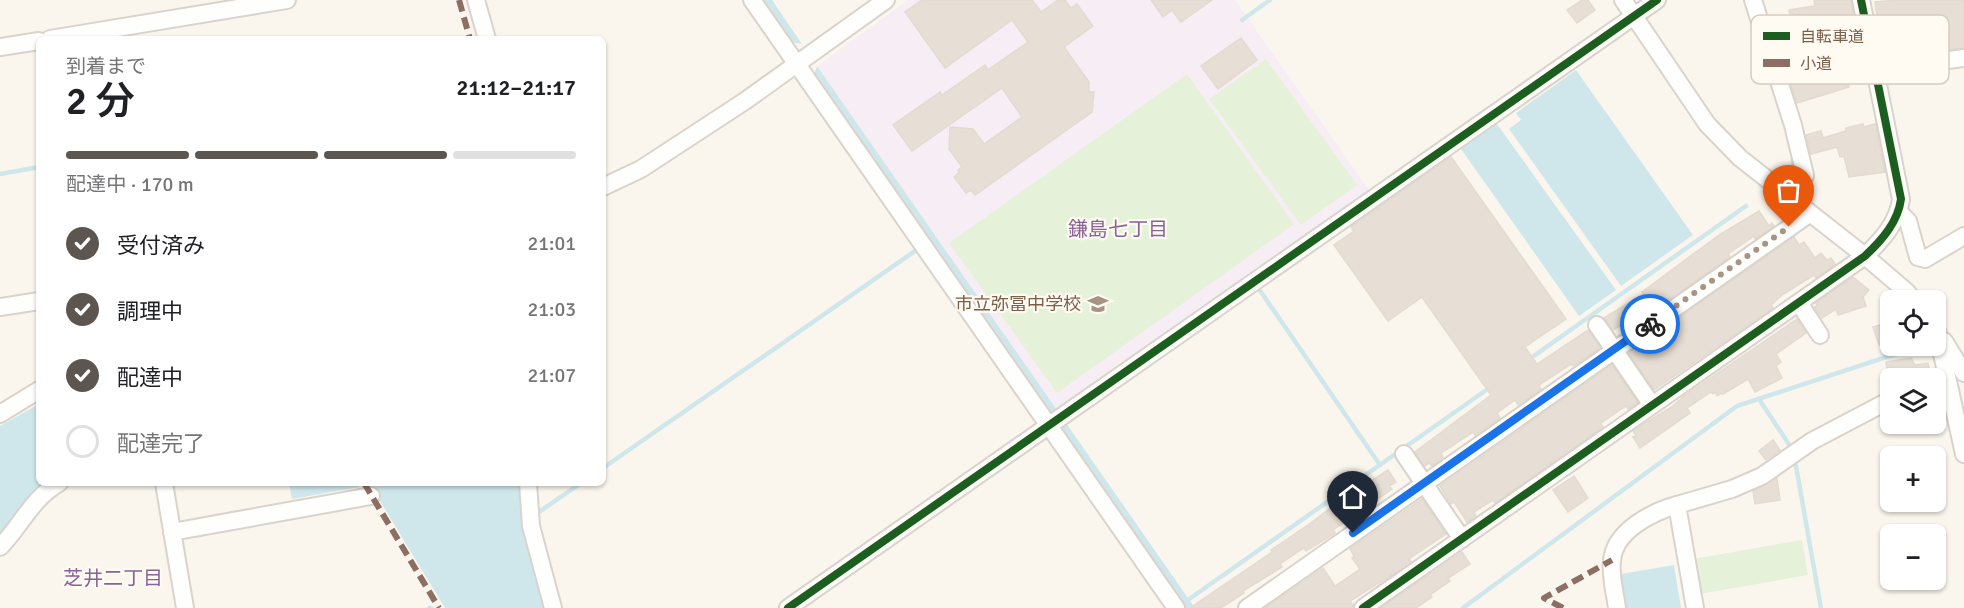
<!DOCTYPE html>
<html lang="ja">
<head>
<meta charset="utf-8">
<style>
	body { margin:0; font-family:Signika,"Noto Sans JP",sans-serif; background:#f2f2f2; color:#202124; height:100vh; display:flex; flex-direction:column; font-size:22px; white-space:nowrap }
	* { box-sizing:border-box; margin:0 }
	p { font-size:20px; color:#757577 }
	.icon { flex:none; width:33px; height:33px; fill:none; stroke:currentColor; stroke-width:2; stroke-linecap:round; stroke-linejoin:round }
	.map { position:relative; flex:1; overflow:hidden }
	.sheet { position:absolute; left:36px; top:36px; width:570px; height:450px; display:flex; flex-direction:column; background:#fff; border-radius:9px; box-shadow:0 2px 4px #0004 }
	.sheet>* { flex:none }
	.controls { position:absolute; left:1880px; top:290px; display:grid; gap:12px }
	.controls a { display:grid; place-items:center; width:66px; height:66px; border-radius:9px; background:#fff; box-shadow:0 2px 4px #0004; font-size:30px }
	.pin { position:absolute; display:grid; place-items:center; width:51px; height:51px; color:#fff; margin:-62px -26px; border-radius:50% 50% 50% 0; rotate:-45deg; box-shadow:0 0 6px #0007 }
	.pin .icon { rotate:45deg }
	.courier { position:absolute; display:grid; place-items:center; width:60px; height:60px; margin:-30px; border:4px solid #1a73e8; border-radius:50%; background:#fff; color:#222; box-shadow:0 2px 8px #0007 }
	.headline em { font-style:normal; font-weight:600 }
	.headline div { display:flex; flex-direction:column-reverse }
	.headline { display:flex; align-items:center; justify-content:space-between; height:102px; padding:0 30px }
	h1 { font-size:39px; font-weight:600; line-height:45px }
	.bar { display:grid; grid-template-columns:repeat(4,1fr); gap:9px 6px; align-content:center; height:72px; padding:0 30px }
	.bar i { height:8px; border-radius:4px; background:#e0e0e0 }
	.bar .current { background:#5d554f }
	.bar p { grid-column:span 4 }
	ol { padding:0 30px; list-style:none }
	li { display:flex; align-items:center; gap:18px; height:66px }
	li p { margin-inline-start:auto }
	li .icon { padding:6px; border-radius:50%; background:#5d554f; color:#fff; stroke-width:4 }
	li:last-child { color:#757577 }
	li i { width:33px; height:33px; border:3px solid #e0e0e0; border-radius:50% }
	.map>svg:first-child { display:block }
	.education { fill:#f7edf5 }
	.green { fill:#e5f1d9 }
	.water { fill:#cfe7eb }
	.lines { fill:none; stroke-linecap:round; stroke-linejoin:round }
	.stream { stroke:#cfe7eb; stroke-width:4.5 }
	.building { fill:#e7dfd5; stroke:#e3dad0; stroke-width:1.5 }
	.minor-casing { stroke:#d9d3cc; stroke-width:20 }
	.minor { stroke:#fefefc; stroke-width:16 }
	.quiet { stroke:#8d6e63; stroke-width:6; stroke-dasharray:12 6; stroke-linecap:butt }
	.cycleway-casing { stroke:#fffbf2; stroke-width:11 }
	.cycleway { stroke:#1b5e20; stroke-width:8 }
	.done { stroke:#a89484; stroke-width:6; stroke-dasharray:0 10.8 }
	.route { stroke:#1a73e8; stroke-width:8 }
	.labels { text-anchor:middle; stroke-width:4.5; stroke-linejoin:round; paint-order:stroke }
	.poi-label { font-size:18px; fill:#7c5f4b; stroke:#fffbf2; text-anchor:end }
	.neighbourhood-label { font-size:20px; fill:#896397; stroke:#fffbf2 }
	.key { fill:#fffbf2; stroke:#d8ccc0; stroke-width:1.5 }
	.key-label { font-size:16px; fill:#7c5f4b }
</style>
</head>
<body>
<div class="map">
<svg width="1964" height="608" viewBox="0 0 1964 608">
	<rect width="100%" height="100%" fill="#faf6ee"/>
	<!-- education -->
	<path class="education" d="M908,0H1235L1372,194L1058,413L817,66Z"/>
	<!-- green -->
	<g class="green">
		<path d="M1266,59L1357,185L1301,225L1209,99Z"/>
		<path d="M1187,74L1294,224L1057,393L949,243Z"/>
		<path d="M1802,540L1808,575L1699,594L1693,559Z"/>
	</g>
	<!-- water -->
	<g class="water">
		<path d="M761,0H772L802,44L791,42Z"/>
		<path d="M817,66L1195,608H1184L814,75Z"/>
		<path d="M1576,70L1693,235L1621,286L1509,129L1521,120L1516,113Z"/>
		<path d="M1497,124L1616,290L1579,316L1461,149Z"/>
		<path d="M39,404V483H49L0,540V426Z"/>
		<path d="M289,483H357L359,487L292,499Z"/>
		<path d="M369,483H519L524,535L544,608H445Z"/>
		<path d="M1674,565L1681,608H1626L1621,574Z"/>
	</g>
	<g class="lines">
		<!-- stream -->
		<g class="stream">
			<path d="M1242,20L1270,0"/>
			<path d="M1793,158V175"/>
			<path d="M0,174L39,167"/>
			<path d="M1259,289L1380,465"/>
			<path d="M1528,360L1746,206"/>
			<path d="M1759,399L1792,449"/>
			<path d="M1796,466L1821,608"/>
			<path d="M603,468L915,251"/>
			<path d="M536,510L539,512L581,483"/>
			<path d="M1185,602L1492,386"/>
			<path d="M429,608H431"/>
			<path d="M1463,608L1737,406L1923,345"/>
		</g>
	</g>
	<!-- building -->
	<g class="building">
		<path d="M922,0H1032L1041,12L1058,0H1065L1071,8L1077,4L1093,26L1064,47L1089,82V92H1094L1092,112L975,195L971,190L966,193L954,177L959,173L958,170L962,167L949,149L950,127L973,129L984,144L1022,117L1002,88L912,151L893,125L940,92L942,95L985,65L988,70L1028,42L1012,20L945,68L905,12Z"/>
		<path d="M1151,0H1212L1181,22L1172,10L1163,17Z"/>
		<path d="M1582,0H1588L1595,10L1577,23L1567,10Z"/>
		<path d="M1814,0H1851L1855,29L1793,38L1789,10L1815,6Z"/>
		<path d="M1898,0H1964V48L1901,56V50L1882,52L1875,2Z"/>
		<path d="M1241,38L1257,60L1218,89L1201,66Z"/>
		<path d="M1841,59L1849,87L1797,103L1787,73Z"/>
		<path d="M1863,124L1864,127L1875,124L1885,172L1849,177L1844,156L1840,157L1837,147L1811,154L1806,135L1821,131L1823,138L1846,131V128Z"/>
		<path d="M1451,157L1566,319L1525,347L1537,364L1588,330L1600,348L1573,366L1571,364L1539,385L1541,389L1518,405L1515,400L1497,413L1500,418L1475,435L1473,432L1441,453L1443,457L1432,466L1429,463L1425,466L1415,452L1491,395L1422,297L1388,321L1334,245L1354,231L1351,227Z"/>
		<path d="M1759,211L1769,226L1772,223L1774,226L1755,239L1754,236L1728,254L1730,257L1624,331L1621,325L1613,330L1604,318L1643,294L1642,292L1719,235Z"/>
		<path d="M1794,237L1799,245L1804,242L1815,258L1821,253L1827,260L1831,258L1835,264L1816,278L1814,275L1782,295L1771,305L1773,308L1654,390L1629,353Z"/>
		<path d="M1853,277L1869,290L1863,297L1866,306L1838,315L1836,309L1822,318L1814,307L1817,306L1816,303Z"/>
		<path d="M1797,319L1806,333L1776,354L1781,362L1776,366L1782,378L1755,392L1748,379L1723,394L1722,393L1717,396L1715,392L1713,394L1711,392L1687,408L1690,413L1640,448L1633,437L1636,436L1633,431L1673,406L1684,396Z"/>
		<path d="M1890,322V341L1879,345L1873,327Z"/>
		<path d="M1911,358L1915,365L1928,363L1931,378H1889L1886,362Z"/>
		<path d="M1612,365L1638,403L1628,409L1626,406L1601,423L1603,427L1495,503L1493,500L1474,512L1476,516L1467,522L1454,502L1451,504L1440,486Z"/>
		<path d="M1773,440L1780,450L1766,460L1759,451Z"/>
		<path d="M1388,470L1396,482L1389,486L1392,489L1365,508L1363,505L1344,517L1346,521L1333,530L1335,533L1306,551L1304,548L1299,551L1280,564L1282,567L1243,591L1244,593L1221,608H1190L1272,552L1271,550L1308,525L1341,500Z"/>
		<path d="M1574,476L1588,498L1568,512L1553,490Z"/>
		<path d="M1777,478L1780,500L1755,504L1753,491Z"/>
		<path d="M1422,499L1446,534L1409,559L1411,561L1392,575L1350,601L1353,605V608H1265L1323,568L1335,586L1360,569L1352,558L1354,556L1350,549Z"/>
		<path d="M1462,552L1470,564L1448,578L1450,581L1430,595L1432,597L1416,608H1381Z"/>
	</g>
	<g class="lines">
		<!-- minor casing -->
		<g class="minor-casing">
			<g id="minor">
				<path d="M476,0L487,39"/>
				<path d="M752,0L1176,608"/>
				<path d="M1623,0L1707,124L1740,158L1865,256L1907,292L1913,300"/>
				<path d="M1753,0L1793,125L1805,175L1780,192"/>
				<path d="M50,39L287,0"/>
				<path d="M0,47L39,41"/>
				<path d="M1876,70L1964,58"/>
				<path d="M603,187L641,169L745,101L886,0"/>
				<path d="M1899,212L1908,221L1918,257L1925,259L1964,236"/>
				<path d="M1799,303L1820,335"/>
				<path d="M0,307L39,301"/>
				<path d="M1597,325L1652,405"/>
				<path d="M1937,331L1964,454"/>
				<path d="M1944,341L1964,373"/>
				<path d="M0,414L39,390"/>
				<path d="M1404,454L1462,539"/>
				<path d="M164,483L185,608"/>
				<path d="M528,483L531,526L553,608"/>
				<path d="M172,532L371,496"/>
				<path d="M0,547C21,526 32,498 59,483"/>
				<path d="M788,608L1657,0"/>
				<path d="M1247,608L1809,214"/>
				<path d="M1363,608L1865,256C1882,240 1898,222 1901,199L1861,0"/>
				<path d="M1617,608C1615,593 1610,575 1612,561C1614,531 1652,512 1677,505"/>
				<path d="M1695,608L1677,505L1732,489L1762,476L1812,441L1890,400"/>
			</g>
		</g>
		<!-- minor -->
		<use href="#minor" class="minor"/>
		<!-- quiet -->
		<g class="quiet">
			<path d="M459,0L470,39"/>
			<path d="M364,483L439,608"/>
			<path d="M1563,608L1544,598L1612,560"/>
		</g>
		<!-- cycleway casing -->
		<g class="cycleway-casing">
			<g id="cycleway">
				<path d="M788,608L1657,0"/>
				<path d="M1363,608L1865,256C1882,240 1898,222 1901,199L1861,0"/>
			</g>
		</g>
		<!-- cycleway -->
		<use href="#cycleway" class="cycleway"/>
	</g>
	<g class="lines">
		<!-- done -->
		<path class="done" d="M1650,324L1789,227"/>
		<!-- route -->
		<path class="route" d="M1353,533L1650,324"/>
	</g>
	<!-- icons -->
	<defs>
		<g id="school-bare" transform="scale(1.62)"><path d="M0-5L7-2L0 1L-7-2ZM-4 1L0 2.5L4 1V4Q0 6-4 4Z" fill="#a89484" stroke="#fffbf2" stroke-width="2.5" paint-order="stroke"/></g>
	</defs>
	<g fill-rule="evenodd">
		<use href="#school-bare" x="1098" y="304"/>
	</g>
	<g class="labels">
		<!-- poi labels -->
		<g class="poi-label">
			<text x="1081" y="310">市立弥冨中学校</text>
		</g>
		<!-- neighbourhood labels -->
		<g class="neighbourhood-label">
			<text x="1118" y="236">鎌島七丁目</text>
			<text x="113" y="585">芝井二丁目</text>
		</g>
	</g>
	<!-- legend -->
	<rect x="1751" y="15" width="198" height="69" rx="9" class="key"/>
	<rect x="1763" y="32" width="27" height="8" fill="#1b5e20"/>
	<rect x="1763" y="59" width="27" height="8" fill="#8d6e63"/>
	<g class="key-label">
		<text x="1800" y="42">自転車道</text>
		<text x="1800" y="69">小道</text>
	</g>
</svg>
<div class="controls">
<a><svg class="icon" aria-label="locate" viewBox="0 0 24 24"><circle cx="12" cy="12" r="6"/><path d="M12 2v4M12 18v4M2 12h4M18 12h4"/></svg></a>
<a><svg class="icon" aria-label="layers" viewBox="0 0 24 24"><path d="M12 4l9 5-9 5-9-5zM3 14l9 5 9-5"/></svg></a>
<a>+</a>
<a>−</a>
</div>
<div class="pin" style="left:1789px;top:227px;background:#ea580c"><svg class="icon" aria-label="bag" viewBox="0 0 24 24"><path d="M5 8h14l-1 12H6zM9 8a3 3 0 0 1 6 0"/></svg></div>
<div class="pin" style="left:1353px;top:533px;background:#1f2937"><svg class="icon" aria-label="home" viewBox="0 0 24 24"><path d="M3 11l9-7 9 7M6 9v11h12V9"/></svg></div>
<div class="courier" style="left:1650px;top:324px"><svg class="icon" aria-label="bike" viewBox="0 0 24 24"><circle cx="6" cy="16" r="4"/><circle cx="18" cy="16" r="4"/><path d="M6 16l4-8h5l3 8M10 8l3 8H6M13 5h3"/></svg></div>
<section class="sheet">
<div class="headline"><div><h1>2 分</h1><p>到着まで</p></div><em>21:12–21:17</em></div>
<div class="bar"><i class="current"></i><i class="current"></i><i class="current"></i><i></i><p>配達中 · 170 m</p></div>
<ol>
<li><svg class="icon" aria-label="check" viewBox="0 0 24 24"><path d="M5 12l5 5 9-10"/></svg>受付済み<p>21:01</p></li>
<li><svg class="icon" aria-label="check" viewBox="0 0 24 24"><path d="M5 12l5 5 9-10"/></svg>調理中<p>21:03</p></li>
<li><svg class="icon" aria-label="check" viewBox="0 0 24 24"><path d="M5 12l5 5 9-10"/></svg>配達中<p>21:07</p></li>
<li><i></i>配達完了</li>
</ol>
</section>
</div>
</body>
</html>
